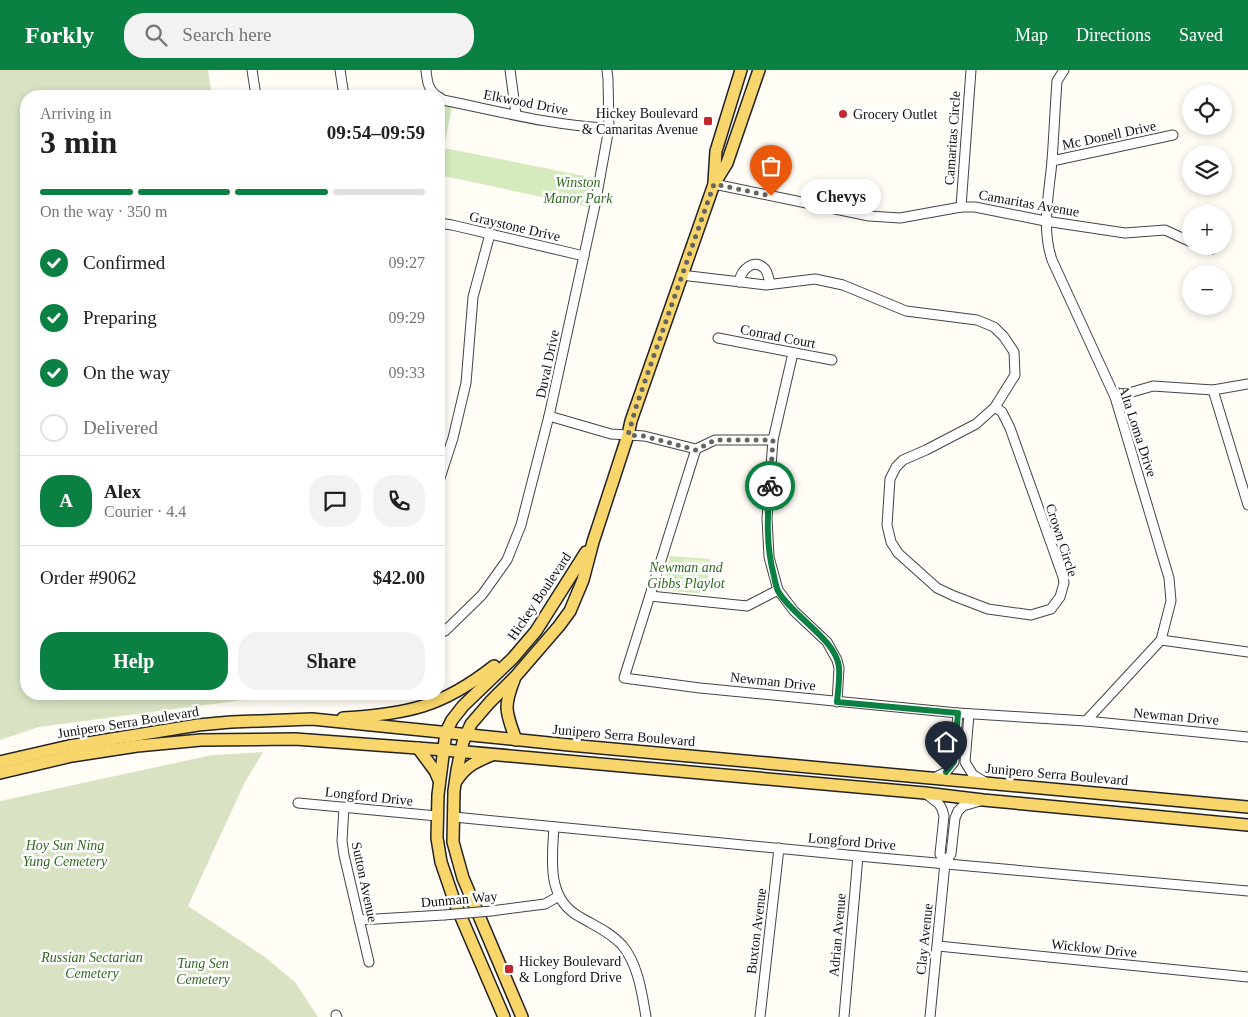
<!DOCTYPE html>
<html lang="en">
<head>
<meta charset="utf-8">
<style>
	body { margin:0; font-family:"Times New Roman",serif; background:#f2f2f2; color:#202124; height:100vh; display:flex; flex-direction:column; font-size:19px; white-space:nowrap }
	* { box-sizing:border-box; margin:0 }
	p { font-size:16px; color:#757577 }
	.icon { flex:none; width:28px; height:28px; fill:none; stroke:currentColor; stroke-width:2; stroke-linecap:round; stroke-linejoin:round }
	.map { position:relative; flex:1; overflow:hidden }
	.side { position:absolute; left:20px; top:20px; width:425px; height:610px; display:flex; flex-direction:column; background:#fff; border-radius:20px; box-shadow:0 2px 8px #0003 }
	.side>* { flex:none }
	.buttons { position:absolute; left:1182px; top:15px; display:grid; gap:10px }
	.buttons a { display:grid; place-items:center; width:50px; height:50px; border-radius:50%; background:#fff; box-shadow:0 2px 8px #0003; font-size:25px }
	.pin { position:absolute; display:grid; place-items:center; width:42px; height:42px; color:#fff; margin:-51px -21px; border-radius:50% 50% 50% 0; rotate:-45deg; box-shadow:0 0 5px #0007 }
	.pin .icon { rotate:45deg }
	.courier { position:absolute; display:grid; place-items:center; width:50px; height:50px; margin:-25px; border:4px solid #0b8043; border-radius:50%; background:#fff; color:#222; box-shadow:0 1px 6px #0007 }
	.bubble { position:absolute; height:35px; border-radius:18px; background:#fff; box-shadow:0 2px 8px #0003; font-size:16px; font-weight:700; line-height:35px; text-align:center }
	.overview em { font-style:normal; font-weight:700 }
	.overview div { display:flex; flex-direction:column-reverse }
	.overview { display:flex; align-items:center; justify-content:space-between; height:85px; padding:0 20px }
	h1 { font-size:32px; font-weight:700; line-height:38px }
	.bar { display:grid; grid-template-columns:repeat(4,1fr); gap:8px 5px; align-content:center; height:60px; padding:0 20px }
	.bar i { height:6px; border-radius:4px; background:#e0e0e0 }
	.bar .on { background:#0b8043 }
	.bar p { grid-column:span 4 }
	.line { display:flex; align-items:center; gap:12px; padding:0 20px; border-top:1px solid #e0e0e0 }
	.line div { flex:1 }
	.round { display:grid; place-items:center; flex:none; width:52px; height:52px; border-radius:20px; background:#f2f2f2 }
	ol { padding:0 20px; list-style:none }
	li { display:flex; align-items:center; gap:15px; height:55px }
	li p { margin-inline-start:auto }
	li .icon { padding:5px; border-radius:50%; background:#0b8043; color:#fff; stroke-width:4 }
	li:last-child { color:#757577 }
	li i { width:28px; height:28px; border:2px solid #e0e0e0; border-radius:50% }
	.action { display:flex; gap:10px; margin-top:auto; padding:10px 20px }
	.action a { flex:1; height:58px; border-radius:20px; background:#0b8043; color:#fff; font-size:20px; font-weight:700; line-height:58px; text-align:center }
	.action a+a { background:#f2f2f2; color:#202124 }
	header { display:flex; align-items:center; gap:30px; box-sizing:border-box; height:70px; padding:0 25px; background:#0b8043; color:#fff }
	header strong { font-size:24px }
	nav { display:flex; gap:28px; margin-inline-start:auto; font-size:18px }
	.search { width:350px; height:45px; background:#f2f2f2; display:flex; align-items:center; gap:12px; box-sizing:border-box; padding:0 18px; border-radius:20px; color:#757577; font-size:19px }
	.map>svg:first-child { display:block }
	.green { fill:#d5ebbd }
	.cemetery { fill:#d9e3c4 }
	.pitch { fill:#e6f2cf }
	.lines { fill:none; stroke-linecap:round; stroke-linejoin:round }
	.minor-casing { stroke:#444; stroke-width:11 }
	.major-casing { stroke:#222; stroke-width:14 }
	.minor { stroke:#fff; stroke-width:9 }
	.major { stroke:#f9d66b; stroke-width:11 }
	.minor-bridge-casing { stroke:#444; stroke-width:11; stroke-linecap:butt }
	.minor-bridge { stroke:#fff; stroke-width:9 }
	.done { stroke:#646461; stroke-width:5; stroke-dasharray:0 9 }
	.route { stroke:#0b8043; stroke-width:6 }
	.poi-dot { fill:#c4262e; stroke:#fff; stroke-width:2 }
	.labels { text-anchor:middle; stroke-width:5; stroke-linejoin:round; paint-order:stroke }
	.street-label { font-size:14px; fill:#111; stroke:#fff }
	.poi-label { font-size:14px; fill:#111; stroke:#fff; text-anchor:start }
	.park-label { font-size:14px; font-style:italic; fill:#2f6b1f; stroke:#fff }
</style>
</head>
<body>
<header>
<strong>Forkly</strong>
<div class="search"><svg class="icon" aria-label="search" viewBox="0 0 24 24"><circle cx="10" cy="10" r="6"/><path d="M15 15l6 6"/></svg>Search here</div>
<nav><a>Map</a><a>Directions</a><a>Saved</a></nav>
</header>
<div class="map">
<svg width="1248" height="947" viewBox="0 0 1248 947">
	<rect width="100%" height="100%" fill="#fffdf5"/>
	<!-- green -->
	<g class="green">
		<path d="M439,27L453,32L444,78L600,109L594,138L439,105Z"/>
		<path d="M670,486L710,489L706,524L671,521L663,517L662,513Z"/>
	</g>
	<!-- cemetery -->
	<g class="cemetery">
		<path d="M0,0H208L212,26H26V624H288L39,657L0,670Z"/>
		<path d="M263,682L244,714L188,836L265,887L295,912L318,947H0V731L212,685Z"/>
	</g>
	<!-- pitch -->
	<path class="pitch" d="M684,489L706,491L704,505L682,502Z"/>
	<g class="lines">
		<!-- minor casing -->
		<g class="minor-casing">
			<g id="minor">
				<path d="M252,0L256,26"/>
				<path d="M340,0L344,26"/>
				<path d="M426,0C427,10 428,20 437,26"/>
				<path d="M510,0L516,44"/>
				<path d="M1064,0L1057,11C1055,38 1054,64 1052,91C1049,125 1041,157 1052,190L1115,327L1169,508L1171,531L1161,570L1086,651"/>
				<path d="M439,27L443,30C498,41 553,56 609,58"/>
				<path d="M1052,91L1173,65"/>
				<path d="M714,114L869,146L900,148L961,137H975L1045,151L1125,163L1165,160L1191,172"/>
				<path d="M961,137L971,0"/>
				<path d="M439,153L452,155L584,186"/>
				<path d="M1203,176L1212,179"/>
				<path d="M681,205L766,215L815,209L843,215L906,241L977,250L994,257L1004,267L1014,282L1015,305L995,337L976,354L926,380L903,390L896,397L890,409L887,455L891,472L898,483L937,518L954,526L988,539L1031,545L1051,539L1060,527L1064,513L1063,507L1010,358L1002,342L995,337"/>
				<path d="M739,212C741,200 754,187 765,199C768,203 769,209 770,214"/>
				<path d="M718,268L832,290"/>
				<path d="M793,283L773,370L767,448L769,487L778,520L794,541L827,572L837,590L839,598L837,632"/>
				<path d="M1213,320L1248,435"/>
				<path d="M1115,327L1153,316L1213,320L1248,314"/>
				<path d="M549,346L611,364L644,366L696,379L715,370H773"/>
				<path d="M696,379L624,608L700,618L958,643L1086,651L1248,667"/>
				<path d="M439,411L453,368L466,313L473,227L490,164"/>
				<path d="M650,526L747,536L778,520"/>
				<path d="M439,563L445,561L482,525L507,490L521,455L549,346L595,135L609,58L608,9L607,0"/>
				<path d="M1161,570L1248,582"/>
				<path d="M969,644L965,692L973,705L985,712"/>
				<path d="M934,708L946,702L954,692L958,643"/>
				<path d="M925,723L939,734L942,739L944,746L940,784L945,793"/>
				<path d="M298,733L437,746"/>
				<path d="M344,737L342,771L344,785L369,892"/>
				<path d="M454,747L858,786L1248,821"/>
				<path d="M554,757C552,789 546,829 580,847C595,856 610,862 622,875C638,894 642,923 646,947"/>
				<path d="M491,841L545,834L559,826"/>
				<path d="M359,850L444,845"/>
				<path d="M938,876L1248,907"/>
				<path d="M336,945L337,947"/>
				<path d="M760,947L779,778"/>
				<path d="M844,947L858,786"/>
				<path d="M930,947L945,793L951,784L955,748L958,741L963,736L980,731"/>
			</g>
		</g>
		<!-- major casing -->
		<g class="major-casing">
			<g id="major">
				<path d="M714,112L716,81L741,0"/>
				<path d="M514,610C503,638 506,642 516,670"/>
				<path d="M343,648C408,644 442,637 494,596"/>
				<path d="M418,678L435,701L439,710"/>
				<path d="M0,692L69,676L198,655L231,652L312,649L569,675L1248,737"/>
				<path d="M0,703L72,686L137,676L201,670L295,669L444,680L925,723L983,730L1248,755"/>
				<path d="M457,710C466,696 477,691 492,685"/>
				<path d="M504,947L455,833L441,792L437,768L438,725L446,662L452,650L463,636L513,588L536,561L586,482"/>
				<path d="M522,947L463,808L453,772L454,721L457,700L463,672L471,654L490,632L515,607L559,556L570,541L583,510L593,472L628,365L631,351L714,114L727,93L759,0"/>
			</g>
		</g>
		<!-- minor -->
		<use href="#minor" class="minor"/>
		<!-- major -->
		<use href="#major" class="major"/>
		<!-- minor-bridge casing -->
		<g class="minor-bridge-casing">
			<path id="minor-bridge" d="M444,845L491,841"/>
		</g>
		<!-- minor-bridge -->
		<use href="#minor-bridge" class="minor-bridge"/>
	</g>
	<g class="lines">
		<!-- done -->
		<path class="done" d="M770,416L773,370H715L696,380L644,366L628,365L637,334L714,114L771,126"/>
		<!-- route -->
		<path class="route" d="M770,416C767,447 766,476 774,506C775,511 776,517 778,521C792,546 836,569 839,597C840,608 838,621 837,632L958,643L954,692L946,702"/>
	</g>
	<!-- markers -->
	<g class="poi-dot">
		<circle cx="843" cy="44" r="5"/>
		<rect x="703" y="46" width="10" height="10" rx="2.5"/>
		<rect x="504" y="894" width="10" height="10" rx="2.5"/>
	</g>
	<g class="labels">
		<!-- street labels -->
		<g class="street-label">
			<text transform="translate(526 32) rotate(11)" y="5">Elkwood Drive</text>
			<text transform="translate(1109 65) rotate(-12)" y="5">Mc Donell Drive</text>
			<text transform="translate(952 68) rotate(-86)" y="5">Camaritas Circle</text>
			<text transform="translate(1029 133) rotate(10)" y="5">Camaritas Avenue</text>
			<text transform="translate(515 156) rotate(13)" y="5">Graystone Drive</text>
			<text transform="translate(778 266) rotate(11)" y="5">Conrad Court</text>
			<text transform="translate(547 294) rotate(-78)" y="5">Duval Drive</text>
			<text transform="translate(1138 361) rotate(72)" y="5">Alta Loma Drive</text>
			<text transform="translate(1062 470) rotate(72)" y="5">Crown Circle</text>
			<text transform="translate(539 526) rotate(-56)" y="5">Hickey Boulevard</text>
			<text transform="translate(773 611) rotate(6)" y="5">Newman Drive</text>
			<text transform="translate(1176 646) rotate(5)" y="5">Newman Drive</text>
			<text transform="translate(128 652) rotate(-9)" y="5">Junipero Serra Boulevard</text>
			<text transform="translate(624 665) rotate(5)" y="5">Junipero Serra Boulevard</text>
			<text transform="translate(1057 704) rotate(5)" y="5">Junipero Serra Boulevard</text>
			<text transform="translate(369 726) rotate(6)" y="5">Longford Drive</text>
			<text transform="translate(852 771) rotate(5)" y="5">Longford Drive</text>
			<text transform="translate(365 812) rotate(78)" y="5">Sutton Avenue</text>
			<text transform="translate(459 829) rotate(-5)" y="5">Dunman Way</text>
			<text transform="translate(756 861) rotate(-83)" y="5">Buxton Avenue</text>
			<text transform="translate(837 865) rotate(-85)" y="5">Adrian Avenue</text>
			<text transform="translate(924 869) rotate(-84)" y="5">Clay Avenue</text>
			<text transform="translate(1094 878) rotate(6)" y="5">Wicklow Drive</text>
		</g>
		<!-- poi labels -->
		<g class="poi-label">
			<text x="698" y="48" text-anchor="end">Hickey Boulevard<tspan x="698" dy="16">&amp; Camaritas Avenue</tspan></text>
			<text x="853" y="49">Grocery Outlet</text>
			<text x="519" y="896">Hickey Boulevard<tspan x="519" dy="16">&amp; Longford Drive</tspan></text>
		</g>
		<!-- park labels -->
		<g class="park-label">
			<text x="578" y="117">Winston<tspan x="578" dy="16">Manor Park</tspan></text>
			<text x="686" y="502">Newman and<tspan x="686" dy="16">Gibbs Playlot</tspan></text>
			<text x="65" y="780">Hoy Sun Ning<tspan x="65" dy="16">Yung Cemetery</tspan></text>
			<text x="92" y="892">Russian Sectarian<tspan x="92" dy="16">Cemetery</tspan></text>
			<text x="203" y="898">Tung Sen<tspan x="203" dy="16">Cemetery</tspan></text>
		</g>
	</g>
</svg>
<div class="buttons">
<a><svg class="icon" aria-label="locate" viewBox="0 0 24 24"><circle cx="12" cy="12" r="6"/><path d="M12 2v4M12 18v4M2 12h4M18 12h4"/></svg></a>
<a><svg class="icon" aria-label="layers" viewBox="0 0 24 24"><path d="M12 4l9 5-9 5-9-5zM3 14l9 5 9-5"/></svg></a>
<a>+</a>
<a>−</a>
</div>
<div class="pin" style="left:771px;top:126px;background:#ea580c"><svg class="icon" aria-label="bag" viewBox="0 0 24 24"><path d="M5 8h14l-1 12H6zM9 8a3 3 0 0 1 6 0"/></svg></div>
<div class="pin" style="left:946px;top:702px;background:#1f2937"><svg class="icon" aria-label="home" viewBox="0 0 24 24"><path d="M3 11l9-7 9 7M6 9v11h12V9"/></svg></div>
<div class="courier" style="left:770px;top:416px"><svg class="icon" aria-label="bike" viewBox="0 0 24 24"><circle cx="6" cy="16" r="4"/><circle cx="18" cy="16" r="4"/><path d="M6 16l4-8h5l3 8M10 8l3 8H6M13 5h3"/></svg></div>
<div class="bubble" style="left:801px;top:109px;width:80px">Chevys</div>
<section class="side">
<div class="overview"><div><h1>3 min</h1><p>Arriving in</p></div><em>09:54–09:59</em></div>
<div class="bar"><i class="on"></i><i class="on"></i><i class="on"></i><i></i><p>On the way · 350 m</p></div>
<ol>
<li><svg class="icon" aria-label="check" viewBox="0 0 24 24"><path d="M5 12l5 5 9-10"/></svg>Confirmed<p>09:27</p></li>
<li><svg class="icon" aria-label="check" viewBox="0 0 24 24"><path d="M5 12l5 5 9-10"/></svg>Preparing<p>09:29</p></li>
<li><svg class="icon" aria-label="check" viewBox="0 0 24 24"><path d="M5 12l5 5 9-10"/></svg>On the way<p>09:33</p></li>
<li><i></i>Delivered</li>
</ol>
<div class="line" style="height:90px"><b class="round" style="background:#0b8043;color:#fff">A</b><div><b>Alex</b><p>Courier · 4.4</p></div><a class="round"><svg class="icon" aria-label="chat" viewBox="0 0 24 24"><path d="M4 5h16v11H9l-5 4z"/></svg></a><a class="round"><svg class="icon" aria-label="phone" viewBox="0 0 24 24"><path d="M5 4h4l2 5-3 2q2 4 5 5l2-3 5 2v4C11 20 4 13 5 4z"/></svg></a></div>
<div class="line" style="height:65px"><div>Order #9062</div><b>$42.00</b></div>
<div class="action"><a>Help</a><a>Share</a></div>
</section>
</div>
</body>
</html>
